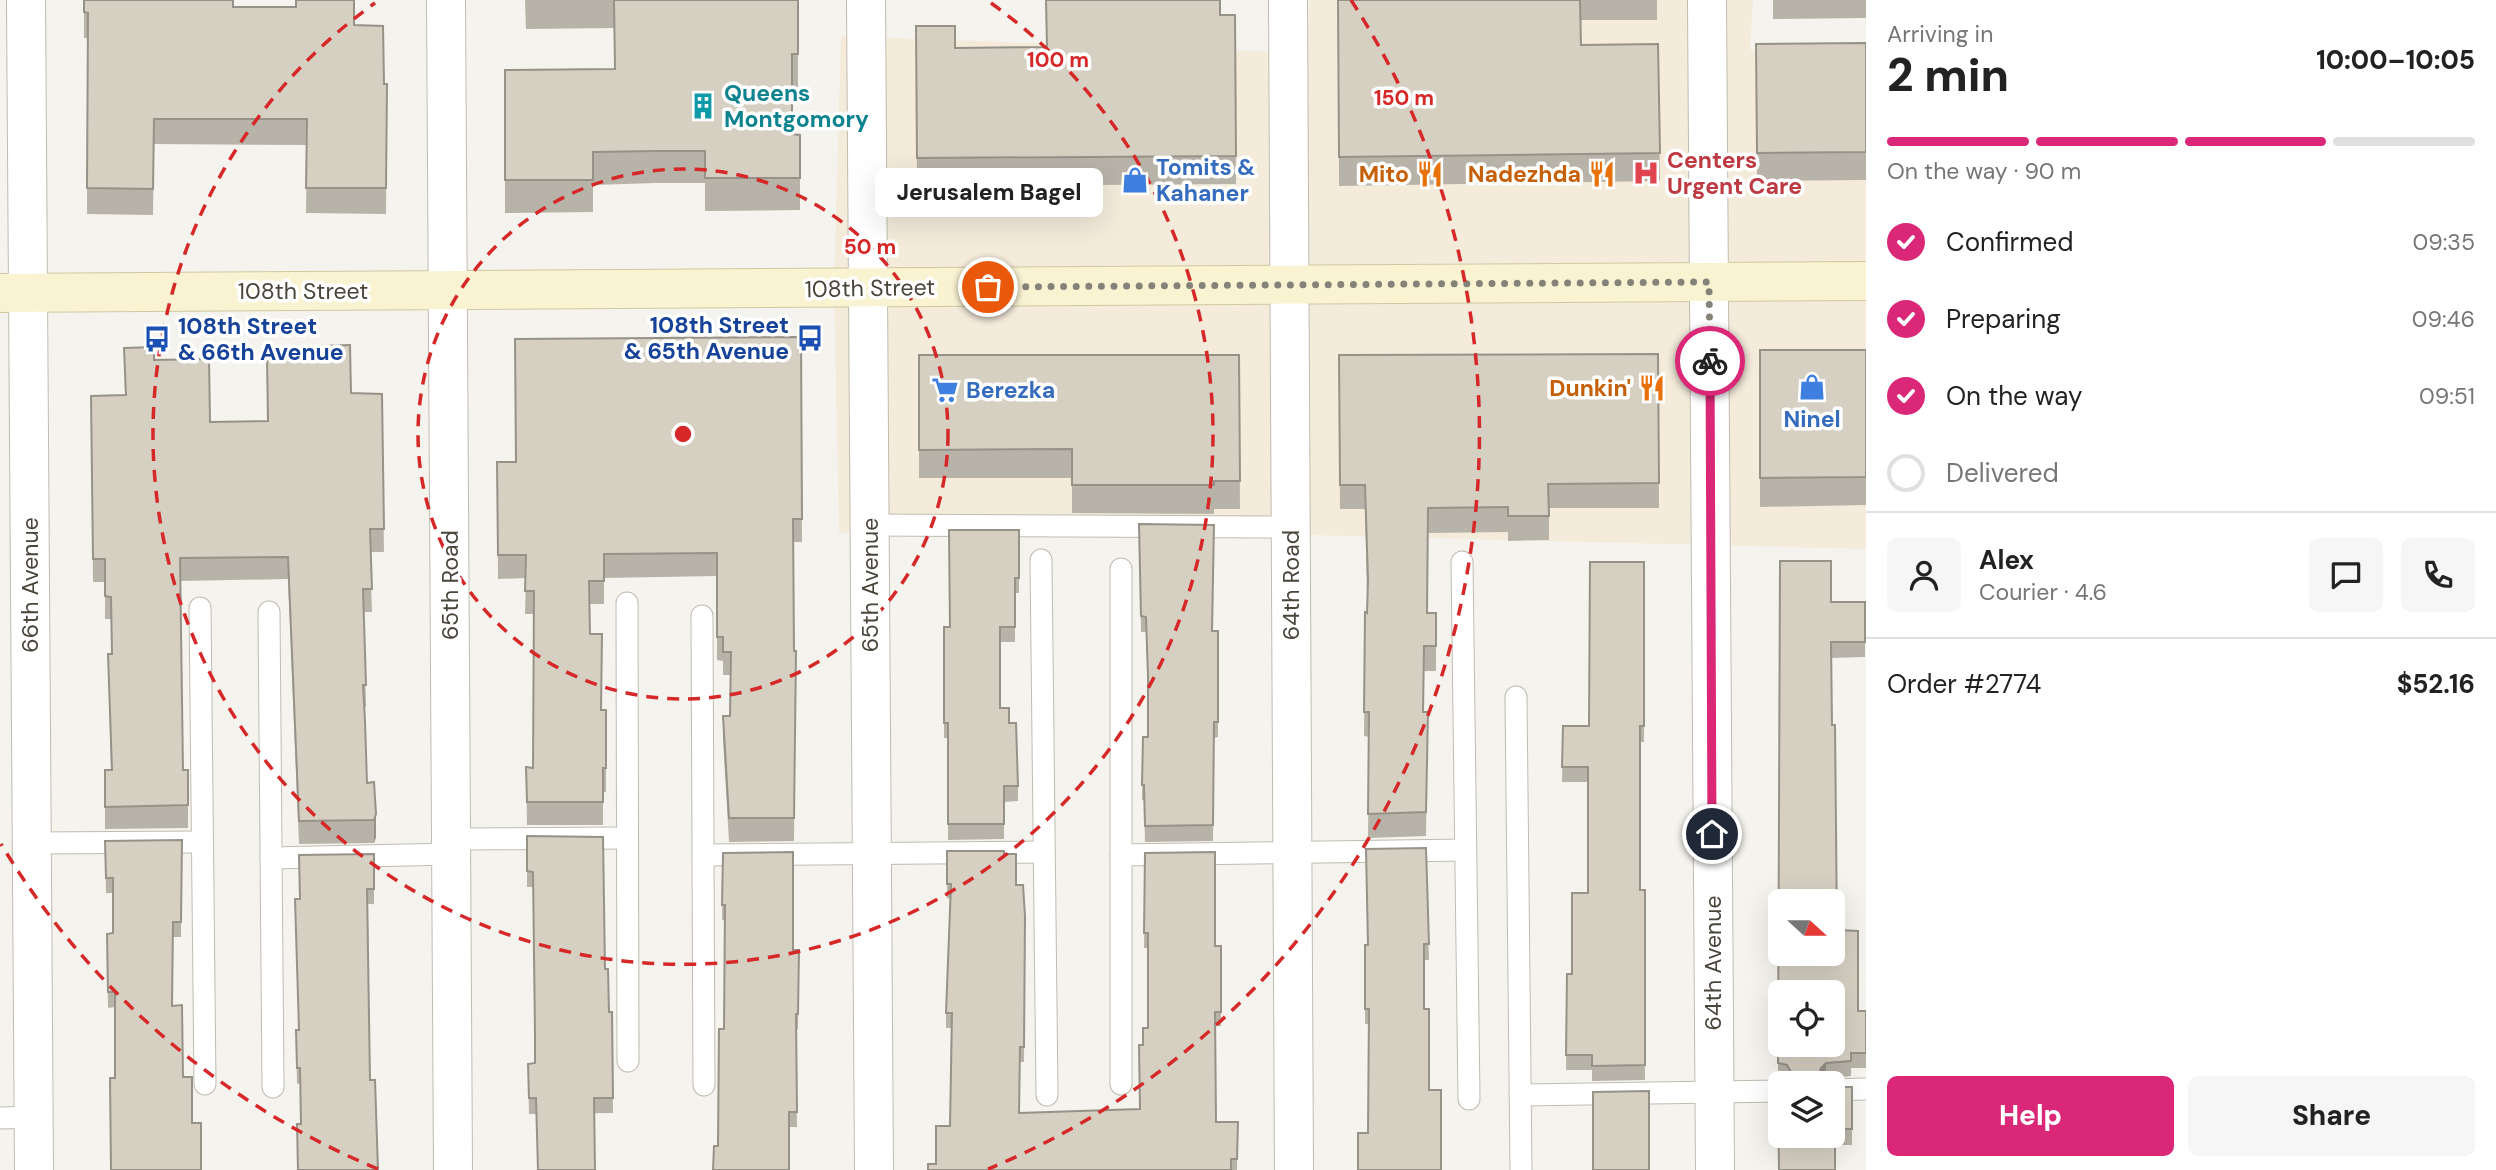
<!DOCTYPE html>
<html lang="en">
<head>
<meta charset="utf-8">
<style>
	body { margin:0; font-family:"DM Sans",sans-serif; background:#f6f6f6; color:#222; height:100vh; display:flex; flex-direction:column; font-size:26px; white-space:nowrap }
	* { box-sizing:border-box; margin:0 }
	p { font-size:23px; color:#767676 }
	.icon { flex:none; width:38px; height:38px; fill:none; stroke:currentColor; stroke-width:2; stroke-linecap:round; stroke-linejoin:round }
	.map { position:relative; flex:1; overflow:hidden }
	.side { display:flex; flex-direction:column; background:#fff; width:630px }
	.side>* { flex:none }
	.needle { width:46px; rotate:111deg }
	.buttons { position:absolute; left:1768px; top:889px; display:grid; gap:14px }
	.buttons a { display:grid; place-items:center; width:77px; height:77px; border-radius:10px; background:#fff; box-shadow:0 7px 28px #0002; font-size:35px }
	.pin { position:absolute; display:grid; place-items:center; width:60px; height:60px; color:#fff; margin:-30px; border:4px solid #fff; border-radius:50%; box-shadow:0 2px 7px #0007 }
	.courier { position:absolute; display:grid; place-items:center; width:70px; height:70px; margin:-35px; border:5px solid #db2777; border-radius:50%; background:#fff; color:#222; box-shadow:0 2px 9px #0007 }
	.bubble { position:absolute; height:49px; border-radius:10px; background:#fff; box-shadow:0 7px 28px #0002; font-size:23px; font-weight:800; line-height:49px; text-align:center }
	.headline em { font-style:normal; font-weight:800 }
	.headline div { display:flex; flex-direction:column-reverse }
	.headline { display:flex; align-items:center; justify-content:space-between; height:119px; padding:0 21px }
	h1 { font-size:46px; font-weight:800; line-height:52px }
	.bar { display:grid; grid-template-columns:repeat(4,1fr); gap:10px 7px; align-content:center; height:84px; padding:0 21px }
	.bar i { height:9px; border-radius:5px; background:#e0e0e0 }
	.bar .selected { background:#db2777 }
	.bar p { grid-column:span 4 }
	.line { display:flex; align-items:center; gap:18px; padding:0 21px; border-top:2px solid #e0e0e0 }
	.line div { flex:1 }
	.round { display:grid; place-items:center; flex:none; width:74px; height:74px; border-radius:10px; background:#f6f6f6 }
	ol { padding:0 21px; list-style:none }
	li { display:flex; align-items:center; gap:21px; height:77px }
	li p { margin-inline-start:auto }
	li .icon { padding:7px; border-radius:50%; background:#db2777; color:#fff; stroke-width:4 }
	li:last-child { color:#767676 }
	li i { width:38px; height:38px; border:4px solid #e0e0e0; border-radius:50% }
	.cta { display:flex; gap:14px; margin-top:auto; padding:14px 21px }
	.cta a { flex:1; height:80px; border-radius:10px; background:#db2777; color:#fff; font-size:28px; font-weight:800; line-height:80px; text-align:center }
	.cta a+a { background:#f6f6f6; color:#222 }
	main { display:flex; flex:1; min-height:0 }
	.map>svg:first-child { display:block }
	.commercial { fill:#f4ebdb }
	.lines { fill:none; stroke-linecap:round; stroke-linejoin:round }
	.service-casing { stroke:#c0bcb0; stroke-width:23 }
	.minor-casing { stroke:#c0bcb0; stroke-width:40 }
	.secondary-casing { stroke:#d0c8a1; stroke-width:40 }
	.service { stroke:#fff; stroke-width:21 }
	.minor { stroke:#fff; stroke-width:38 }
	.secondary { stroke:#faf3d2; stroke-width:38 }
	.wall { fill:#b8b3a8 }
	.shaded-wall { fill:#969288 }
	.building { fill:#d6d0c3; stroke:#969288; stroke-width:2; fill-rule:evenodd }
	.done { stroke:#858279; stroke-width:7; stroke-dasharray:0 12.6 }
	.route { stroke:#db2777; stroke-width:9 }
	.ring { fill:none; stroke:#d62828; stroke-width:3.5; stroke-dasharray:12 9 }
	.labels { text-anchor:middle; stroke-width:7; stroke-linejoin:round; paint-order:stroke }
	.culture-label { font-size:23px; font-weight:bold; fill:#0d838f; stroke:#fff; text-anchor:start }
	.health-label { font-size:23px; font-weight:bold; fill:#be3a42; stroke:#fff; text-anchor:start }
	.shop-label { font-size:23px; font-weight:bold; fill:#366cbe; stroke:#fff; text-anchor:start }
	.food-label { font-size:23px; font-weight:bold; fill:#c56008; stroke:#fff; text-anchor:end }
	.street-label { font-size:23px; fill:#49453b; stroke:#fff }
	.transit-label { font-size:23px; font-weight:bold; fill:#164399; stroke:#fff; text-anchor:end }
	.centre { fill:#d62828; stroke:#fff; stroke-width:3.5 }
	.ring-label { font-size:21px; text-anchor:middle; font-weight:bold; fill:#d62828; stroke:#fff; stroke-width:7; stroke-linejoin:round; paint-order:stroke }
</style>
</head>
<body>
<main>
<div class="map">
<svg width="1866" height="1170" viewBox="0 0 1866 1170">
	<rect width="100%" height="100%" fill="#f5f3ed"/>
	<!-- commercial -->
	<path class="commercial" d="M1310,0H1753L1750,50L1866,47V549L1307,535L839,533L834,288L841,36L1307,53Z"/>
	<g class="lines">
		<!-- service casing -->
		<g class="service-casing">
			<g id="service">
				<path d="M869,525L1291,527"/>
				<path d="M1041,560L1047,1095"/>
				<path d="M1462,562L1469,1099"/>
				<path d="M1121,569V1084"/>
				<path d="M627,603L628,1061"/>
				<path d="M200,608L205,1084"/>
				<path d="M269,612L273,1087"/>
				<path d="M702,616L704,1085"/>
				<path d="M1516,697L1521,1170"/>
				<path d="M451,839L627,838"/>
				<path d="M31,843L202,842"/>
				<path d="M703,855L1044,852"/>
				<path d="M1121,855L1465,850"/>
				<path d="M271,858L451,854"/>
				<path d="M1832,1090L1866,1089"/>
				<path d="M1520,1095L1780,1091"/>
				<path d="M0,1118L34,1117"/>
			</g>
		</g>
		<!-- minor casing -->
		<g class="minor-casing">
			<g id="minor">
				<path d="M26,0L34,1170"/>
				<path d="M446,0L453,1170"/>
				<path d="M866,0L874,1170"/>
				<path d="M1288,0L1294,1170"/>
				<path d="M1707,0L1715,1170"/>
			</g>
		</g>
		<!-- secondary casing -->
		<g class="secondary-casing">
			<path id="secondary" d="M0,293L1866,281"/>
		</g>
		<!-- service -->
		<use href="#service" class="service"/>
		<!-- minor -->
		<use href="#minor" class="minor"/>
		<!-- secondary -->
		<use href="#secondary" class="secondary"/>
	</g>
	<!-- wall -->
	<g class="wall">
		<path d="M84,0L233,7L354,25L384,84H387L386,214L306,213L307,145L154,144L153,215L87,214V38H84Z"/>
		<path d="M525,0H798V87H792V134L800,135V210L705,211V183H656L593,185V212L505,213V70L615,69L614,28L526,29Z"/>
		<path d="M1338,0H1657V20H1580L1581,45L1658,44L1660,181L1339,186Z"/>
		<path d="M1773,0H1866V18L1773,19Z"/>
		<path d="M1220,15H1235L1236,184L917,186L916,26L955,48L1046,47Z"/>
		<path d="M1866,43V180L1757,181L1756,44Z"/>
		<path d="M801,337L802,542H793L794,651H796L794,841L729,842L723,739V716H730L731,675H723V661L717,660V576L604,578V604H589L590,634L601,710L606,768V792H603V825H527L526,767L533,768L534,614H525L526,578L498,579L497,462H516Z"/>
		<path d="M124,348L154,360L210,422L268,421L351,393L382,394L384,552H370L372,612H364L366,707H364L367,783L374,782L376,837L374,843L299,844L288,579L180,581L183,770H188V828L105,829V770H111L108,654H112L111,619H105V582H93L91,396L125,395Z"/>
		<path d="M1760,350H1866V505L1760,507Z"/>
		<path d="M1658,354L1659,508H1549V540L1508,541V532L1428,533L1427,613H1436V671H1424V712H1428L1426,836L1368,838L1369,737L1364,736L1365,612L1367,613V594L1365,509H1340L1339,355Z"/>
		<path d="M919,355H1239L1240,509H1214V514L1072,513V478H919Z"/>
		<path d="M1139,524L1212,631H1218V737L1214,738L1213,841L1145,842L1144,800H1142L1143,737H1148V690L1146,632H1141Z"/>
		<path d="M1019,530V593H1015V642H1000V708L1009,723L1018,786V801L1004,802V839L948,840V738H944V627H950Z"/>
		<path d="M1780,561L1831,602H1865V657L1831,658L1832,725L1837,930L1858,1011H1866V1068H1851V1076L1826,1079L1822,1082L1789,1083L1787,1080L1778,1078Z"/>
		<path d="M1644,562V742H1640V890H1645V1080L1592,1081V1070H1566L1567,974H1572L1588,893V782H1562L1563,726H1589Z"/>
		<path d="M527,836L605,969L609,1012H612L613,1113L529,1114L528,1064L535,1063L533,887H527Z"/>
		<path d="M182,840L181,937H173V1006L183,1077L201,1170L115,1078V1007L108,1008L107,934L113,933V893H106L105,841Z"/>
		<path d="M1426,848L1429,960H1424L1368,1133L1369,1024H1365V945H1368Z"/>
		<path d="M947,851L1004,854L1016,885L1025,916L1024,1062H1020L1019,1113L1140,1109L1143,1045L1148,1028V948H1144L1145,853L1215,946L1221,1012V1026H1215L1216,1122H1238L1237,1170H928L936,1164L950,1126L951,1028H946V1013L951,899L947,898Z"/>
		<path d="M723,853L793,950H799L798,1029H796L797,1127H789L718,1146L724,1029L725,920H722Z"/>
		<path d="M374,854V904H368L370,1080L301,1124L300,1083L297,1084L296,1030H299L300,899Z"/>
		<path d="M1852,1087V1145H1835L1780,1089Z"/>
	</g>
	<!-- shaded-wall -->
	<g class="shaded-wall">
		<path d="M376,814V837L374,843V820Z"/>
		<path d="M1826,1063V1079L1821,1083L1819,1074L1821,1068Z"/>
	</g>
	<!-- building -->
	<g class="building">
		<path d="M84,0H233V7H296V0H354V25L383,26L384,84H387L386,188H306L307,119H154L153,189L87,188L88,13L84,12Z"/>
		<path d="M614,0H798V54H792V134L800,135V178H705V151H656L593,152V180H505V70L615,69Z"/>
		<path d="M1046,0H1220V15H1235L1236,156L917,158L916,26H955V48L1047,47Z"/>
		<path d="M1338,0H1580L1581,45L1658,44L1660,153L1339,157Z"/>
		<path d="M1866,43V152L1757,153L1756,44Z"/>
		<path d="M801,337L802,519H793L794,651H796L794,818H729L723,716H730L731,652H723V637H717V553L604,554V581H589L590,634H602L601,710H606V768H603V802H527L526,767L533,768L534,591H525L526,555H498L497,462H516L515,339Z"/>
		<path d="M350,345L351,393L382,394L384,529H370L372,589H363L366,685H363L365,721L367,783L374,782L376,814L374,820L299,821L288,557L180,558L183,770H188V805L105,807V770H112L108,654H112L111,597L105,596V559H93L91,396L126,395L124,348L154,347V360L209,359L210,422L268,421L267,358L322,357V346Z"/>
		<path d="M1760,350H1866V477L1760,478Z"/>
		<path d="M1658,354L1659,483L1548,484L1549,516H1508V507L1428,508L1427,613H1436V646H1424L1423,712H1428L1426,812L1368,814L1369,712H1364L1365,612L1367,613L1368,580L1365,485H1340L1339,355Z"/>
		<path d="M919,355H1239L1240,481H1214V485H1072V449L919,450Z"/>
		<path d="M1139,524L1214,525L1212,631H1218V722H1214L1213,825L1145,826L1144,785H1142L1143,737H1148V676L1146,617L1141,616Z"/>
		<path d="M949,530H1019V578H1015V627H1000V708H1009V723H1016L1018,786H1004V824H948V723H944V627H950Z"/>
		<path d="M1780,561H1831V602H1865V642H1831L1832,725H1835L1837,930L1858,931V1011H1866V1053H1851V1061L1826,1063L1821,1068L1819,1074L1821,1081L1823,1083H1789L1793,1076L1787,1065L1778,1063ZM1780,901H1832V954H1780ZM1780,992H1832V1045H1780Z"/>
		<path d="M1590,562H1644V726H1640V890H1645V1065L1592,1066V1055H1566L1567,974H1572V893H1588V767H1562L1563,726H1589Z"/>
		<path d="M527,836L603,837L605,969H608L609,1012H612L613,1098H594L595,1170H538L536,1098H529L528,1064L535,1063V1034L533,872L527,871Z"/>
		<path d="M182,840L181,922H173L172,1006L182,1005L183,1077H192V1123H201V1170H111L110,1078H115V992H108L107,934L113,933V878H106L105,841Z"/>
		<path d="M1426,848L1429,944H1424V1009H1429V1090H1441V1170H1358V1133H1368L1369,1009H1365V945H1368L1366,849Z"/>
		<path d="M947,851H1004V854H1016V885H1023L1025,916L1024,1047H1020L1019,1113L1140,1109L1139,1045H1143V1028H1148V933H1144L1145,853L1215,852V946H1221V1012H1215L1216,1122H1238L1237,1159H1231V1170H928V1164H936V1126H950L952,1013H946L951,884H947Z"/>
		<path d="M793,852V950H799L798,1014H796L797,1112H789V1170H713L714,1146H718L719,1029H724L725,905H722L723,853Z"/>
		<path d="M374,854V889H367L370,1080H375L378,1170H298L297,1124H301L300,1068H297L296,1030H299L295,899H300L299,855Z"/>
		<path d="M1832,1087H1852V1129H1835V1170H1779L1778,1089H1780V1136H1832Z"/>
		<path d="M1649,1091V1170H1593V1092Z"/>
	</g>
	<g class="lines">
		<!-- done -->
		<path class="done" d="M988,287L1709,282L1710,361"/>
		<!-- route -->
		<path class="route" d="M1710,361L1712,834"/>
	</g>
	<!-- distance rings -->
	<g class="ring">
		<circle cx="683" cy="434" r="265"/>
		<path d="M991 3A530 530 0 1 1 375 3"/>
		<path d="M378 1169A796 796 0 0 1 1 844M1351 0A796 796 0 0 1 988 1169"/>
	</g>
	<!-- icons -->
	<defs>
		<g id="building-bare" transform="scale(2.1)"><path d="M-4-6H4V6H1V3H-1V6H-4ZM-2.5-4.3h1.7v1.8h-1.7ZM.8-4.3h1.7v1.8H.8ZM-2.5-1h1.7V.8h-1.7ZM.8-1h1.7V.8H.8Z" fill="#0f9aa8" stroke="#fff" stroke-width="2.5" paint-order="stroke"/></g>
		<g id="hospital-bare" transform="scale(2.1)"><path d="M-5-5h3v3.5h4V-5h3V5h-3V1.5h-4V5h-3Z" fill="#e0444e" stroke="#fff" stroke-width="2.5" paint-order="stroke"/></g>
		<g id="restaurant-bare" transform="scale(2.1)"><path d="M-5-6h1v4h1v-4h1v4h1v-4h1v5L-1.5 .5V6h-2V.5L-5-1ZM5-6V6H3V1.5H1.5Q1.5-4 5-6Z" fill="#e8710a" stroke="#fff" stroke-width="2.5" paint-order="stroke"/></g>
		<g id="shop-bare" transform="scale(2.1)"><path d="M-5-2.5h2.3a2.7 3.5 0 0 1 5.4 0H5L5.5 6h-11ZM-1.5-2.5h3a1.5 2.3 0 0 0-3 0Z" fill="#3f7fe0" stroke="#fff" stroke-width="2.5" paint-order="stroke"/></g>
		<g id="bus-bare" transform="scale(2.1)"><path d="M-5-6H5V4H4V6H2V4H-2V6H-4V4H-5ZM-3.5-4V0h7V-4ZM-3.5 1.2v1.5H-2V1.2ZM2 1.2v1.5H3.5V1.2Z" fill="#1a4fb4" stroke="#fff" stroke-width="2.5" paint-order="stroke"/></g>
		<g id="supermarket-bare" transform="scale(2.1)"><path d="M-6-5.5h2.5l.6 2H6L4.5 2H-2.5L-4.4-4H-6ZM-1.5 3.2a1.3 1.3 0 1 0 .1 0ZM3 3.2a1.3 1.3 0 1 0 .1 0Z" fill="#3f7fe0" stroke="#fff" stroke-width="2.5" paint-order="stroke"/></g>
	</defs>
	<g fill-rule="evenodd">
		<use href="#building-bare" x="703" y="106"/>
		<use href="#hospital-bare" x="1646" y="173"/>
		<use href="#restaurant-bare" x="1430" y="174"/>
		<use href="#restaurant-bare" x="1602" y="174"/>
		<use href="#shop-bare" x="1135" y="180"/>
		<use href="#bus-bare" x="810" y="338"/>
		<use href="#bus-bare" x="157" y="339"/>
		<use href="#shop-bare" x="1812" y="387"/>
		<use href="#restaurant-bare" x="1652" y="388"/>
		<use href="#supermarket-bare" x="945" y="390"/>
	</g>
	<g class="labels">
		<!-- culture labels -->
		<g class="culture-label">
			<text x="724" y="101">Queens<tspan x="724" dy="26">Montgomory</tspan></text>
		</g>
		<!-- health labels -->
		<g class="health-label">
			<text x="1667" y="168">Centers<tspan x="1667" dy="26">Urgent Care</tspan></text>
		</g>
		<!-- shop labels -->
		<g class="shop-label">
			<text x="1156" y="175">Tomits &amp;<tspan x="1156" dy="26">Kahaner</tspan></text>
			<text x="966" y="398">Berezka</text>
			<text x="1812" y="427" text-anchor="middle">Ninel</text>
		</g>
		<!-- food labels -->
		<g class="food-label">
			<text x="1409" y="182">Mito</text>
			<text x="1581" y="182">Nadezhda</text>
			<text x="1631" y="396">Dunkin'</text>
		</g>
		<!-- street labels -->
		<g class="street-label">
			<text transform="translate(870 288) rotate(-1)" y="8">108th Street</text>
			<text x="303" y="299">108th Street</text>
			<text transform="translate(30 585) rotate(-90)" y="8">66th Avenue</text>
			<text transform="translate(450 585) rotate(-90)" y="8">65th Road</text>
			<text transform="translate(870 585) rotate(-90)" y="8">65th Avenue</text>
			<text transform="translate(1291 585) rotate(-90)" y="8">64th Road</text>
			<text transform="translate(1713 963) rotate(-90)" y="8">64th Avenue</text>
		</g>
		<!-- transit labels -->
		<g class="transit-label">
			<text x="789" y="333">108th Street<tspan x="789" dy="26">&amp; 65th Avenue</tspan></text>
			<text x="178" y="334" text-anchor="start">108th Street<tspan x="178" dy="26">&amp; 66th Avenue</tspan></text>
		</g>
	</g>
	<circle cx="683" cy="434" r="10" class="centre"/>
	<g class="ring-label">
		<text x="1058" y="67">100 m</text>
		<text x="1404" y="105">150 m</text>
		<text x="870" y="254">50 m</text>
	</g>
</svg>
<div class="buttons">
<a><svg class="needle" viewBox="-14 -14 28 28"><path d="M0-13l5 13h-10z" fill="#e53935"/><path d="M0 13l5-13h-10z" fill="#767676"/></svg></a>
<a><svg class="icon" aria-label="locate" viewBox="0 0 24 24"><circle cx="12" cy="12" r="6"/><path d="M12 2v4M12 18v4M2 12h4M18 12h4"/></svg></a>
<a><svg class="icon" aria-label="layers" viewBox="0 0 24 24"><path d="M12 4l9 5-9 5-9-5zM3 14l9 5 9-5"/></svg></a>
</div>
<div class="pin" style="left:988px;top:287px;background:#ea580c"><svg class="icon" aria-label="bag" viewBox="0 0 24 24"><path d="M5 8h14l-1 12H6zM9 8a3 3 0 0 1 6 0"/></svg></div>
<div class="pin" style="left:1712px;top:834px;background:#1f2937"><svg class="icon" aria-label="home" viewBox="0 0 24 24"><path d="M3 11l9-7 9 7M6 9v11h12V9"/></svg></div>
<div class="courier" style="left:1710px;top:361px"><svg class="icon" aria-label="bike" viewBox="0 0 24 24"><circle cx="6" cy="16" r="4"/><circle cx="18" cy="16" r="4"/><path d="M6 16l4-8h5l3 8M10 8l3 8H6M13 5h3"/></svg></div>
<div class="bubble" style="left:875px;top:168px;width:228px">Jerusalem Bagel</div>
</div>
<section class="side">
<div class="headline"><div><h1>2 min</h1><p>Arriving in</p></div><em>10:00–10:05</em></div>
<div class="bar"><i class="selected"></i><i class="selected"></i><i class="selected"></i><i></i><p>On the way · 90 m</p></div>
<ol>
<li><svg class="icon" aria-label="check" viewBox="0 0 24 24"><path d="M5 12l5 5 9-10"/></svg>Confirmed<p>09:35</p></li>
<li><svg class="icon" aria-label="check" viewBox="0 0 24 24"><path d="M5 12l5 5 9-10"/></svg>Preparing<p>09:46</p></li>
<li><svg class="icon" aria-label="check" viewBox="0 0 24 24"><path d="M5 12l5 5 9-10"/></svg>On the way<p>09:51</p></li>
<li><i></i>Delivered</li>
</ol>
<div class="line" style="height:126px"><a class="round"><svg class="icon" aria-label="person" viewBox="0 0 24 24"><circle cx="12" cy="8" r="4"/><path d="M4 21q1-7 8-7t8 7"/></svg></a><div><b>Alex</b><p>Courier · 4.6</p></div><a class="round"><svg class="icon" aria-label="chat" viewBox="0 0 24 24"><path d="M4 5h16v11H9l-5 4z"/></svg></a><a class="round"><svg class="icon" aria-label="phone" viewBox="0 0 24 24"><path d="M5 4h4l2 5-3 2q2 4 5 5l2-3 5 2v4C11 20 4 13 5 4z"/></svg></a></div>
<div class="line" style="height:91px"><div>Order #2774</div><b>$52.16</b></div>
<div class="cta"><a>Help</a><a>Share</a></div>
</section>
</main>
</body>
</html>
